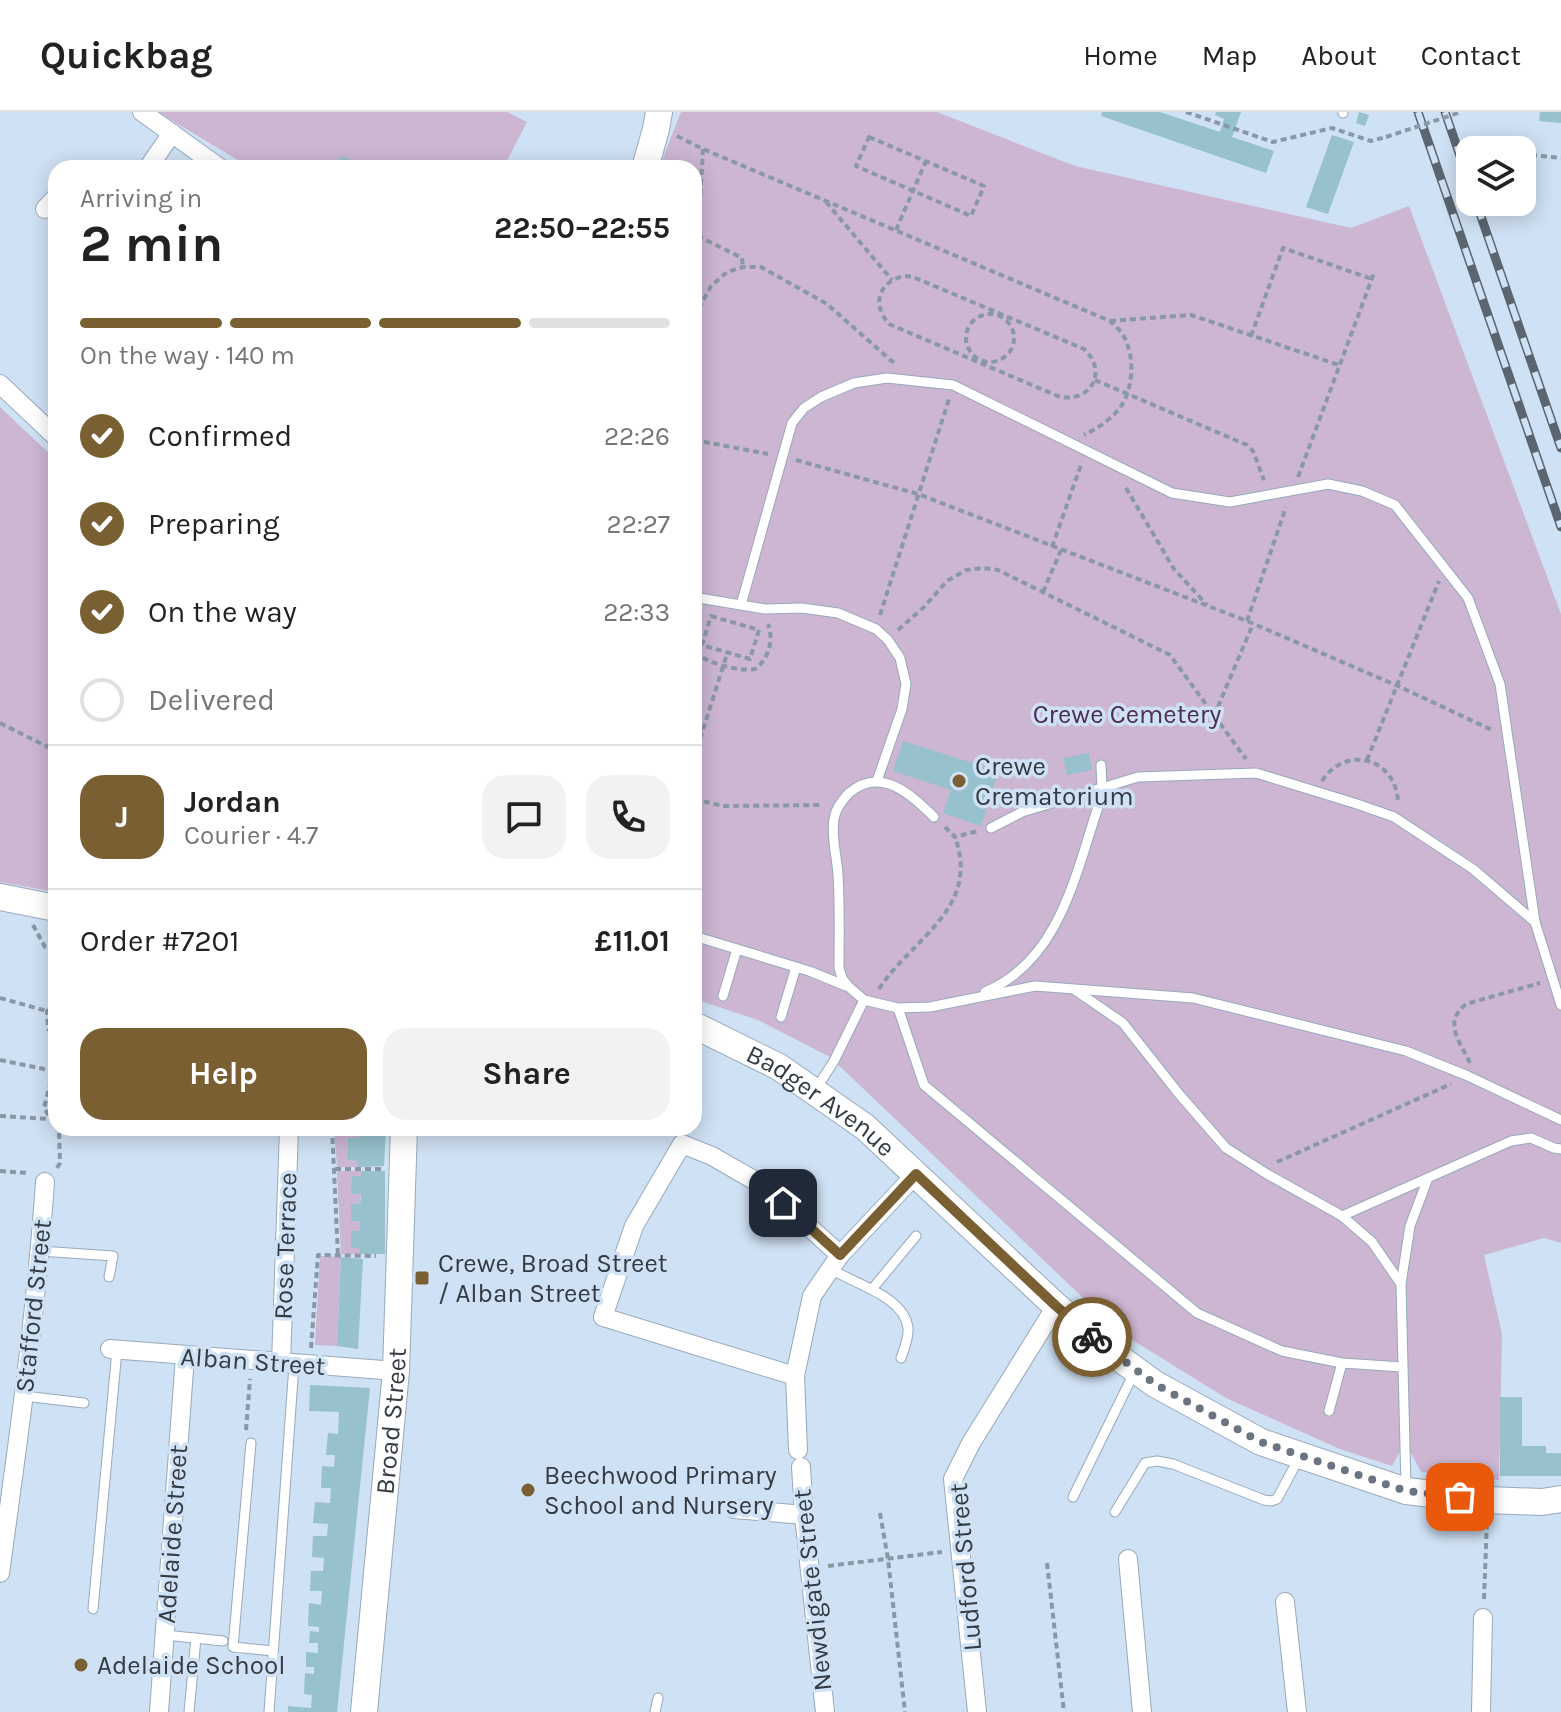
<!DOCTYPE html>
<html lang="en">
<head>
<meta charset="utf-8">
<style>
	body { margin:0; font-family:Karla,sans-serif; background:#f2f2f2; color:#222; height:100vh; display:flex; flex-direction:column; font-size:30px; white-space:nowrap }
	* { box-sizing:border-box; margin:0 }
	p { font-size:26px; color:#767676 }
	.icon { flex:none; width:44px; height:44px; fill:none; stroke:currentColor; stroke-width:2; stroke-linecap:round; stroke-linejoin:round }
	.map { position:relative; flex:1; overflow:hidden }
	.panel { position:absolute; left:48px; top:48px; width:654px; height:976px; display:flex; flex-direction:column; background:#fff; border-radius:24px; box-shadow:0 4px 20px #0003 }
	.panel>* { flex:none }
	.buttons { position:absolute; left:1456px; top:24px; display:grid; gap:16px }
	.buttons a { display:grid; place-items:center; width:80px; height:80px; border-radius:16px; background:#fff; box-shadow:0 4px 20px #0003; font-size:40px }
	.pin { position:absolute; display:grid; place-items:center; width:68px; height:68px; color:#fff; margin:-34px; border-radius:16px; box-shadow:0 4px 12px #0006 }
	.courier { position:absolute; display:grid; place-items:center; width:80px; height:80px; margin:-40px; border:6px solid #795f31; border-radius:50%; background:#fff; color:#222; box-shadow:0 2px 10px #0007 }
	.overview em { font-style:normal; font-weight:700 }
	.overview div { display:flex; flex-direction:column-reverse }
	.overview { display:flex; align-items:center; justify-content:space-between; height:136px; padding:0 32px }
	h1 { font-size:52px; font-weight:700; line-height:60px }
	.bar { display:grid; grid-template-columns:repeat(4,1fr); gap:12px 8px; align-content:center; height:96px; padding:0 32px }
	.bar i { height:10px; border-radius:6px; background:#e0e0e0 }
	.bar .on { background:#795f31 }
	.bar p { grid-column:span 4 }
	.line { display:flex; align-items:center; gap:20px; padding:0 32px; border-top:2px solid #e0e0e0 }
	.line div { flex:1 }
	.round { display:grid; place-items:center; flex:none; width:84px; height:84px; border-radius:24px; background:#f2f2f2 }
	ol { padding:0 32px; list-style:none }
	li { display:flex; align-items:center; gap:24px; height:88px }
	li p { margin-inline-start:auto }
	li .icon { padding:8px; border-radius:50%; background:#795f31; color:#fff; stroke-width:4 }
	li:last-child { color:#767676 }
	li i { width:44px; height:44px; border:4px solid #e0e0e0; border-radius:50% }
	.button { display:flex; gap:16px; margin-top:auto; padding:16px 32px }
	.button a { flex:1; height:92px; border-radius:24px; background:#795f31; color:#fff; font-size:32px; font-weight:700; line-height:92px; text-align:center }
	.button a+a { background:#f2f2f2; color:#222 }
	header { display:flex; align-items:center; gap:48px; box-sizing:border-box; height:112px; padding:0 40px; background:#fff; border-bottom:2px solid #e0e0e0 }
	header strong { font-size:38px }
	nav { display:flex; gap:44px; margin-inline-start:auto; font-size:28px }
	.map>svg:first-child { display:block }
	.green { fill:#ccb6d2 }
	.building { fill:#97c1cd }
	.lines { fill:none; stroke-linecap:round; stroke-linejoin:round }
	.lane-casing { stroke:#97a9bb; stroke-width:11 }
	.street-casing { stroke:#97a9bb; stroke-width:20 }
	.secondary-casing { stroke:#97a9bb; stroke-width:28 }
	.path { stroke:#8a98a6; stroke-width:4; stroke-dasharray:6 4; stroke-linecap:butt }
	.lane { stroke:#fff; stroke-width:9 }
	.street { stroke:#fff; stroke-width:18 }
	.secondary { stroke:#fff; stroke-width:26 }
	.rail-casing { stroke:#5b6570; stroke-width:9 }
	.rail { stroke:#cfe1f4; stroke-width:6; stroke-dasharray:18; stroke-linecap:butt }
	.path-bridge { stroke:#8a98a6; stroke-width:4; stroke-dasharray:6 4; stroke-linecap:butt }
	.done { stroke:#6a7581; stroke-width:8; stroke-dasharray:0 14.4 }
	.route { stroke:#795f31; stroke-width:10 }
	.poi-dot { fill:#795f31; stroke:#cfe1f4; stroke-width:3 }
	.labels { text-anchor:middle; stroke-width:7; stroke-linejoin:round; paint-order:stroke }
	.park-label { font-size:26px; fill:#4d2e56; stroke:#cfe1f4 }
	.poi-label { font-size:26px; fill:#343b43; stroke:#cfe1f4; text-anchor:start }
	.street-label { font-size:26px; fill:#343b43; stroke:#cfe1f4 }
</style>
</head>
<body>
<header>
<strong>Quickbag</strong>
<nav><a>Home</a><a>Map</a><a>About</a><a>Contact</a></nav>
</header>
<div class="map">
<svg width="1561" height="1600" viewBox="0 0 1561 1600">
	<rect width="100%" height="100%" fill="#cfe1f4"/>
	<!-- green -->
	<g class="green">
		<path d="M158,0H507L527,10L503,56H251Z"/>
		<path d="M681,0H937L1075,54L1351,116L1409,94L1561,502V1131L1544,1126L1484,1143L1502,1222L1499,1368L1421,1360L1411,1341H1399L1392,1354L1340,1337L1226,1286L1118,1219L830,945L758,908L694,887V56H659Z"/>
		<path d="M0,295L56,348V780L0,770Z"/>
		<path d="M334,1016H359V1026H348L347,1048L358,1049V1055H337Z"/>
		<path d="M337,1059H361V1064L352,1065V1081L361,1082L360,1092H352L351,1109H360V1119H351L360,1136V1142H341Z"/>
		<path d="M320,1144L341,1145L337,1234L315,1233Z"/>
	</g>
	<!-- building -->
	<g class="building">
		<path d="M1102,0H1160L1220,20L1224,7L1215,3L1216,0H1241L1232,25L1274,39L1266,61L1101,4Z"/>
		<path d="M1359,0L1369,3L1365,14L1356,11Z"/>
		<path d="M1540,0H1561V11L1539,9Z"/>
		<path d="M1332,23L1354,30L1328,102L1306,95Z"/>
		<path d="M341,44L371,56H337Z"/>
		<path d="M903,629L998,659L981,714L943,701L951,678L893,659Z"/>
		<path d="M1089,641L1092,658L1067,663L1063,646Z"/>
		<path d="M359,1016H386L384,1054L358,1055V1049L347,1048L348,1026H359Z"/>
		<path d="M361,1059H385V1142H360V1136H351V1119H360V1109H351V1092H360L361,1085V1082H351L352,1064H361Z"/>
		<path d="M341,1145L363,1147L358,1237L337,1234Z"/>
		<path d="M310,1273L370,1276L337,1600H288V1594L311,1596L312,1583L304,1582L305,1561L314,1562V1555H306V1540L318,1541V1531H309L310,1519L319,1520V1515L308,1514L309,1491L321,1493L322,1479H310L311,1459H323L324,1446L312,1445L313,1424H327L328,1412L313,1411L315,1390L330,1391L331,1376H321L322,1354L334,1355L335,1343H326L328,1321L338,1322L339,1300L309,1299Z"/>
		<path d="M1500,1285H1522V1334H1546V1341H1561V1364H1500Z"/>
	</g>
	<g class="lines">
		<!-- lane casing -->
		<g class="lane-casing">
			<g id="lane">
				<path d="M1343,1V0"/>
				<path d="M694,483L699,486L765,497L802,496L838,501L876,517L888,528L900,546L906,572L902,597L877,669"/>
				<path d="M741,493L792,311L804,296L821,285L854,271L887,266L953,273L1172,381L1230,390L1328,372L1362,379L1395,393L1468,486L1500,572L1535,810"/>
				<path d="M934,705C910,682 881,654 849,681C841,689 836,696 834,707C831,725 837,745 838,763C840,794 839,825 839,856L842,866L849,875L864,888L898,896L930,895L1035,874L1193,886L1406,939L1468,964L1561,1008"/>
				<path d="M991,716L1022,700L1138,665L1256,661L1357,692L1394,705L1473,757L1535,810L1561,893"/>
				<path d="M694,824L809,859L846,874"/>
				<path d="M1075,878L1123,911L1179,982L1226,1036L1267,1062L1342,1104L1511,1029L1531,1026L1554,1036L1561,1037"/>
				<path d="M985,880C1059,849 1075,764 1098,695L1102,676L1101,653"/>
				<path d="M723,884L737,837"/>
				<path d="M898,896L924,973L1197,1201L1282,1239L1342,1251L1402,1255"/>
				<path d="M781,905L796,855"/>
				<path d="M816,977L834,949L864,888"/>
				<path d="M1342,1104L1372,1130L1401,1172"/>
				<path d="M40,1139L113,1144L109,1165"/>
				<path d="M831,1157C854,1172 904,1184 908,1216C909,1226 904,1237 901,1246"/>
				<path d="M873,1176L916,1124"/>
				<path d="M24,1284L84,1291"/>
				<path d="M1329,1299L1342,1251"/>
				<path d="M251,1331L233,1535L273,1539"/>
				<path d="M1406,1376L1401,1172L1410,1114L1428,1066"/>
				<path d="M1073,1385L1134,1261"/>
				<path d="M1115,1400L1145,1351L1157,1349L1173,1352L1264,1388L1271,1389L1277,1387L1299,1346"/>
				<path d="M93,1497L117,1238"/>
				<path d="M165,1523L223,1529"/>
				<path d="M189,1600L196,1526"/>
				<path d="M269,1600L294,1253"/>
				<path d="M655,1600L658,1586"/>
			</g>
		</g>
		<!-- street casing -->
		<g class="street-casing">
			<g id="street">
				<path d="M142,0L220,56"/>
				<path d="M148,56L172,21"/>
				<path d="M45,97L56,85"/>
				<path d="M0,272L56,325"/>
				<path d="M110,1237L396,1259"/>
				<path d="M281,1252L289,1016"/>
				<path d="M795,1264L603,1205L634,1114L682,1032L712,1044L764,1074L840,1143"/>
				<path d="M798,1338L795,1264L812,1184L840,1143L916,1062"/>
				<path d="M801,1355L804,1403L825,1600"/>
				<path d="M734,1397L804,1403"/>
				<path d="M1128,1447L1142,1600"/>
				<path d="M0,1461C18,1331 36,1201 45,1070"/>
				<path d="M1285,1490L1297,1600"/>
				<path d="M159,1600L185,1244"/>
				<path d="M977,1600L953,1367L971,1331L1056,1194"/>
				<path d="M1481,1600L1483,1506"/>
			</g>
		</g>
		<!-- secondary casing -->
		<g class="secondary-casing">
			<g id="secondary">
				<path d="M645,56L656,17L659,0"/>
				<path d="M0,785L56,796"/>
				<path id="s1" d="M694,913L779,955L865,1015L1056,1194L1107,1237L1155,1272L1261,1330L1406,1379L1487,1388L1542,1390L1561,1387"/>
				<path id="s2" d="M364,1600L396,1259L404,1016"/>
			</g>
		</g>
		<!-- path -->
		<g class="path">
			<path d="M1186,0L1273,30L1332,16L1371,29L1386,25"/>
			<path d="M677,24L703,37L1110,209C1116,215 1123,220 1126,229C1134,246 1133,274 1123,291C1115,305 1098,316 1084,323"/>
			<path d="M869,25L984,74L971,104L856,54Z"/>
			<path d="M703,37L699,109L694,122L742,146L743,155"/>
			<path d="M1531,43L1561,46"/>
			<path d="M826,90L892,168"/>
			<path d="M896,118L926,49"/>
			<path d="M905,164L913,165L1084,237C1108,259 1092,290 1060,285L889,212C871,192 879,169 905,164Z"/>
			<circle cx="990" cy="226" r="24"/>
			<path d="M694,205L711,174L727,160L743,155H761L827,192L895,252"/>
			<path d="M1110,209L1191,203L1339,253"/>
			<path d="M1251,224L1283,136L1372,167"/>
			<path d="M1095,268L1247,333L1253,339L1264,368"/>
			<path d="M694,328L768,342"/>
			<path d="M796,348L918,382L1247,509L1398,574L1492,618"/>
			<path d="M1298,365L1374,161"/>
			<path d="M1126,376L1174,457L1207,493"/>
			<path d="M1052,435L1082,350"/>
			<path d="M1043,480L1061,438"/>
			<path d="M880,503L949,287"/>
			<path d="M711,504L759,518L750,547L702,533Z"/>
			<path d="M1247,509L1286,395"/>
			<path d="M898,518L924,495L947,469L966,458L982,456L998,458L1170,543L1246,647"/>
			<path d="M694,541C709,551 738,560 755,557C769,547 774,527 768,512"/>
			<path d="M1214,604L1253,512"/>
			<path d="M0,611L56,639"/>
			<path d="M694,646L727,542"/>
			<path d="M1367,648L1439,469"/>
			<path d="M1322,669C1347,631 1397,647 1398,691"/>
			<path d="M694,687L723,694L823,693"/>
			<path d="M945,715L955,725L978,719"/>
			<path d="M33,813L45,835L56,842"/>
			<path d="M879,877C912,826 981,797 955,725"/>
			<path d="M0,886L47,899"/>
			<path d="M56,891L47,899L48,917L56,923"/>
			<path d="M0,948L54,959"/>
			<path d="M56,950L44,996L56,1014"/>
			<path d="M1470,951C1461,931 1442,911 1466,892L1540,871"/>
			<path d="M0,1004L50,1007"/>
			<path d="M332,1016L338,1144"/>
			<path d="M1277,1050L1451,972"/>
			<path d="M57,1056L60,1051L59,1018L57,1016"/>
			<path d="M335,1057H381"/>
			<path d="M0,1059L28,1061"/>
			<path d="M311,1236L318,1143L376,1144"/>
			<path d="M246,1318L250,1267"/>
			<path d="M880,1401L888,1447L905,1600"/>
			<path d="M1047,1451L1064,1600"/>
			<path d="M828,1454L942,1440"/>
			<path d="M1484,1487L1487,1408"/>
		</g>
		<!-- lane -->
		<use href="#lane" class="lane"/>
		<!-- street -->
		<use href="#street" class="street"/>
		<!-- secondary -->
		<use href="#secondary" class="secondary"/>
		<!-- rail casing -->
		<g class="rail-casing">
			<g id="rail">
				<path d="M1418,0L1561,415"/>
				<path d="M1445,0L1470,73"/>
				<path d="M1476,90L1561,336"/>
			</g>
		</g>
		<!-- rail -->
		<use href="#rail" class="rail"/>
		<!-- path-bridge -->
		<path class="path-bridge" d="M1386,25L1461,0"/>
	</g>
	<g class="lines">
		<!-- done -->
		<path class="done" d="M1092,1225L1155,1272L1261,1330L1406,1379L1460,1385"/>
		<!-- route -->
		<path class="route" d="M783,1091L840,1143L916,1062L1056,1194L1092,1225"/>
	</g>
	<!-- markers -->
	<g class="poi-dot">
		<circle cx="959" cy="669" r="8"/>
		<rect x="414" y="1158" width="16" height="16" rx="4"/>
		<circle cx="528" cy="1378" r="8"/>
		<circle cx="81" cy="1553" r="8"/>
	</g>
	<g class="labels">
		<!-- park labels -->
		<g class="park-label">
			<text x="1127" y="611">Crewe Cemetery</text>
		</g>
		<!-- poi labels -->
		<g class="poi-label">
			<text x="975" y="663">Crewe<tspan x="975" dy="30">Crematorium</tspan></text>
			<text x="438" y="1160">Crewe, Broad Street<tspan x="438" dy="30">/ Alban Street</tspan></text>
			<text x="544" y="1372">Beechwood Primary<tspan x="544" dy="30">School and Nursery</tspan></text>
			<text x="97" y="1562">Adelaide School</text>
		</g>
		<!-- street labels -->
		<g class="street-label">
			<text dy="9" stroke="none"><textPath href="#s1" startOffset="148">Badger Avenue</textPath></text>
			<text transform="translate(285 1134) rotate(-88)" y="9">Rose Terrace</text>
			<text transform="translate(33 1194) rotate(-84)" y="9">Stafford Street</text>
			<text transform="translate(253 1249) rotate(4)" y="9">Alban Street</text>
			<text dy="9" stroke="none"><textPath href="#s2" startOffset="292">Broad Street</textPath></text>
			<text transform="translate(172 1422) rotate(-86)" y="9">Adelaide Street</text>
			<text transform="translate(965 1455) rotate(-95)" y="9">Ludford Street</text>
			<text transform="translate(812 1478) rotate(-96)" y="9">Newdigate Street</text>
		</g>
	</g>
</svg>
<div class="buttons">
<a><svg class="icon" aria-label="layers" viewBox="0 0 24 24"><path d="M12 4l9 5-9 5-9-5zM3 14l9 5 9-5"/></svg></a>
</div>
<div class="pin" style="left:1460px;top:1385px;background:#ea580c"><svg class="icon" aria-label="bag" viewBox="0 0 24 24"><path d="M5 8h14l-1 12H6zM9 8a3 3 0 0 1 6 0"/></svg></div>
<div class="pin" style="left:783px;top:1091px;background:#1f2937"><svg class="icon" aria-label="home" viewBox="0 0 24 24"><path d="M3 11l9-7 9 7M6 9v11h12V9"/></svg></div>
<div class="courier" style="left:1092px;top:1225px"><svg class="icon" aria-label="bike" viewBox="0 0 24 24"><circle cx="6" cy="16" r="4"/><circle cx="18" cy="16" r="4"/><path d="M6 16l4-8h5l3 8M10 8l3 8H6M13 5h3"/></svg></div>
<section class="panel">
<div class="overview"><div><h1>2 min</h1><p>Arriving in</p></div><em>22:50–22:55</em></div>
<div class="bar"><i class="on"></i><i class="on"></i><i class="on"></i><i></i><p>On the way · 140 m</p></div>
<ol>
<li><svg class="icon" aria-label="check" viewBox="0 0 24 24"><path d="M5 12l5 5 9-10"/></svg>Confirmed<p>22:26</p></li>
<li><svg class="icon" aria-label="check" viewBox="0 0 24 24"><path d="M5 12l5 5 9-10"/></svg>Preparing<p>22:27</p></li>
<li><svg class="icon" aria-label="check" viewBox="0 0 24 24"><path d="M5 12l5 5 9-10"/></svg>On the way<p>22:33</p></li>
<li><i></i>Delivered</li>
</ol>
<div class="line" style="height:144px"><b class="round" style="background:#795f31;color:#fff">J</b><div><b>Jordan</b><p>Courier · 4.7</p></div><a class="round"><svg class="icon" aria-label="chat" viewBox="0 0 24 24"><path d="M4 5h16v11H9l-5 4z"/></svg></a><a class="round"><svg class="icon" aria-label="phone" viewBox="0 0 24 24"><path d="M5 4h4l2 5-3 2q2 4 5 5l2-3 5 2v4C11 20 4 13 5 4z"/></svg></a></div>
<div class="line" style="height:104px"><div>Order #7201</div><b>£11.01</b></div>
<div class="button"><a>Help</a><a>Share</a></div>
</section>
</div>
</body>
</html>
